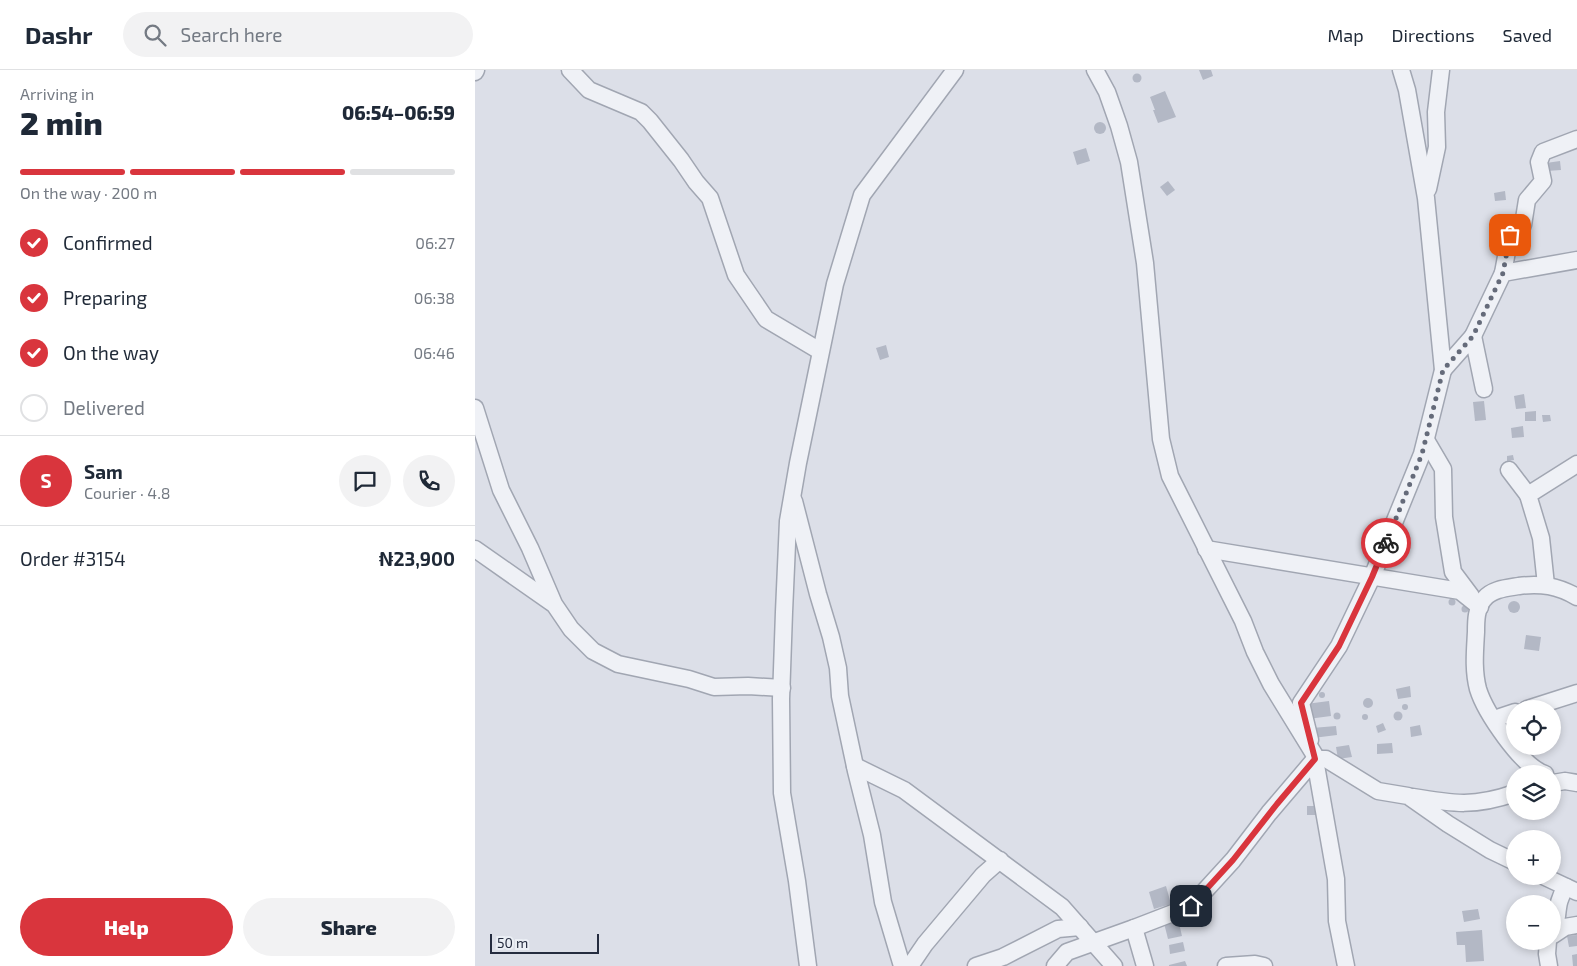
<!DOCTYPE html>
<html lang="en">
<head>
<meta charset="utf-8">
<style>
	body { margin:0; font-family:"Exo 2",sans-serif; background:#f2f2f3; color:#1f2937; height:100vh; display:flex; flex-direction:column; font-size:19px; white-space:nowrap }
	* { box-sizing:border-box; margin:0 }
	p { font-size:16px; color:#747a83 }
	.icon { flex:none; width:28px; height:28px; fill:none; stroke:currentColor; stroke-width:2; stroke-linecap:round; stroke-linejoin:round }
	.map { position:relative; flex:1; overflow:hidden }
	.side { display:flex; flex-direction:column; background:#fff; width:475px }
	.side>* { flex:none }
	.buttons { position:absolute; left:1031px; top:630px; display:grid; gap:10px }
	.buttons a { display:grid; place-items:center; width:55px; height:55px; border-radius:50%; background:#fff; box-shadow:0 2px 8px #0003; font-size:25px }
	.scale { position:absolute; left:15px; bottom:12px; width:109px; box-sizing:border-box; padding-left:5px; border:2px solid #252c3f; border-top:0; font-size:14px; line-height:18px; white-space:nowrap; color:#252c3f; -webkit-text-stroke:4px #ebeff5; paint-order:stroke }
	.pin { position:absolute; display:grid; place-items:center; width:42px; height:42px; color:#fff; margin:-21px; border-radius:10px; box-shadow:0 2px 8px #0006 }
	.courier { position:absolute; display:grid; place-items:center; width:50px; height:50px; margin:-25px; border:4px solid #d9353d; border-radius:50%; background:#fff; color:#222; box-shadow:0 1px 6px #0007 }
	.headline em { font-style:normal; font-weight:800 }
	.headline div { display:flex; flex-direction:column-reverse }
	.headline { display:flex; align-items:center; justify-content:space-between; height:85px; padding:0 20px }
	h1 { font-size:32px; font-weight:800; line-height:38px }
	.bar { display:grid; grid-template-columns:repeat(4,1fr); gap:8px 5px; align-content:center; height:60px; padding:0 20px }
	.bar i { height:6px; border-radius:4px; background:#e0e1e3 }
	.bar .current { background:#d9353d }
	.bar p { grid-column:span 4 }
	.line { display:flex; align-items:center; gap:12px; padding:0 20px; border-top:1px solid #e0e1e3 }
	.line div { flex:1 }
	.round { display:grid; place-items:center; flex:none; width:52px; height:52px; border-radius:26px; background:#f2f2f3 }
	ol { padding:0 20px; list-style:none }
	li { display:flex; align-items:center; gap:15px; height:55px }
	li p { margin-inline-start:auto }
	li .icon { padding:5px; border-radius:50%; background:#d9353d; color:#fff; stroke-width:4 }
	li:last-child { color:#747a83 }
	li i { width:28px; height:28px; border:2px solid #e0e1e3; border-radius:50% }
	.primary-button { display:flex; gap:10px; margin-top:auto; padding:10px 20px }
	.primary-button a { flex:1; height:58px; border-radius:30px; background:#d9353d; color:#fff; font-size:20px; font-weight:800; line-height:58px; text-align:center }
	.primary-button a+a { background:#f2f2f3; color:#1f2937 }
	header { display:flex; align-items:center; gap:30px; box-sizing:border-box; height:70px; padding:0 25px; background:#fff; border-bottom:1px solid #e0e1e3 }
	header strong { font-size:24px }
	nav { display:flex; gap:28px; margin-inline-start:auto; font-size:18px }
	.search { width:350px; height:45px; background:#f2f2f3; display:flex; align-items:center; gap:12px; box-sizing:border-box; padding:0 18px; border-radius:28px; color:#747a83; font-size:19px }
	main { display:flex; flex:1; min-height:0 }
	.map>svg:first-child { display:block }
	.building { fill:#b3b8c5 }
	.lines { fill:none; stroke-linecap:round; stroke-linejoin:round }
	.street-casing { stroke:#a1a6b2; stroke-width:19 }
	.street { stroke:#eff1f6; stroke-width:16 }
	.done { stroke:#656b7a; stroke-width:5; stroke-dasharray:0 9 }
	.route { stroke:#d9353d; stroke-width:6 }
</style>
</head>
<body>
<header>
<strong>Dashr</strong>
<div class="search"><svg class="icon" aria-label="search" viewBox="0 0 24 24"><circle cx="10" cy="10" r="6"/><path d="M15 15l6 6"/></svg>Search here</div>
<nav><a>Map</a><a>Directions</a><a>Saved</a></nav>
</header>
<main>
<section class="side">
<div class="headline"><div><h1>2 min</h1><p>Arriving in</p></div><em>06:54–06:59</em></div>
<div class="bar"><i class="current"></i><i class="current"></i><i class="current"></i><i></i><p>On the way · 200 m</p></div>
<ol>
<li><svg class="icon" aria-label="check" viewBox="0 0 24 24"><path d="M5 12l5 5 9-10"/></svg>Confirmed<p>06:27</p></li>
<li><svg class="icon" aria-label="check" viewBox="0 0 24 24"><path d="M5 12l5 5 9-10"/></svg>Preparing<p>06:38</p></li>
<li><svg class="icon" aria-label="check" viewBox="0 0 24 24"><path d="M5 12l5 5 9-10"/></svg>On the way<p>06:46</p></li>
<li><i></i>Delivered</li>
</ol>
<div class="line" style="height:90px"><b class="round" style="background:#d9353d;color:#fff">S</b><div><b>Sam</b><p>Courier · 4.8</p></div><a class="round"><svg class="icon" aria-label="chat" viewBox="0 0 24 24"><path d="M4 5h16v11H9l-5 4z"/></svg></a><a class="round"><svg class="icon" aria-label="phone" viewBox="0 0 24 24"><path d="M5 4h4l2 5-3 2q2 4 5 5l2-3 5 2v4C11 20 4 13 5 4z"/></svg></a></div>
<div class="line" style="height:65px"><div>Order #3154</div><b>₦23,900</b></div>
<div class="primary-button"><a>Help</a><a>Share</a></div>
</section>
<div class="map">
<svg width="1102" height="896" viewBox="0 0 1102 896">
	<rect width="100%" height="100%" fill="#dcdfe8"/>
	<!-- building -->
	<g class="building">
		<path d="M724,0H736L738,6L728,10Z"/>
		<circle cx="662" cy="8" r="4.5"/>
		<path d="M690,21L701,47L683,53L678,40H680L675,27Z"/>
		<circle cx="625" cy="58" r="6"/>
		<path d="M611,78L615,91L602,95L598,82Z"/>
		<path d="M1085,91L1086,100L1072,101L1071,93Z"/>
		<path d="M693,111L700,120L692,126L685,117Z"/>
		<path d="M1030,121L1031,130L1020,131L1019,123Z"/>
		<path d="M411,275L414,287L405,290L401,278Z"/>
		<path d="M1049,324L1051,338L1041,339L1039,326Z"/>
		<path d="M1009,331L1011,350L1000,351L998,332Z"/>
		<path d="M1061,341V351H1050V342Z"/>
		<path d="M1067,345H1075L1076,351L1068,352Z"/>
		<path d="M1048,356L1049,367L1037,368L1036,358Z"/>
		<path d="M1038,385L1039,390L1032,391V386Z"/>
		<circle cx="977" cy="532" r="3.5"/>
		<circle cx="1039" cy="537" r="6"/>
		<circle cx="990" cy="539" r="3.5"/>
		<path d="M1051,565L1066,567L1064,581L1049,579Z"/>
		<path d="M935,616L936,627L923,629L921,619Z"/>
		<circle cx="847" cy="625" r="3"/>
		<circle cx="893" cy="633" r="5"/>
		<path d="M854,631L856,646L833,649L831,634Z"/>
		<circle cx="930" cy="637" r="3"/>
		<circle cx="923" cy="646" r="4.5"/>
		<circle cx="862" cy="646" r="3.5"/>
		<circle cx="890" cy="647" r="3"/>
		<path d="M908,653L911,660L903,663L901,656Z"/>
		<path d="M945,655L947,665L936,667L935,657Z"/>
		<path d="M861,656L862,665L838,668L837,658Z"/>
		<path d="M917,673L918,683L902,684V674Z"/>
		<path d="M874,675L877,687L863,689L861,677Z"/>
		<rect x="832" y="736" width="9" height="9"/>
		<path d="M691,816L696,834L679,839L674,822Z"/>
		<path d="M1003,839L1005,849L989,852L987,841Z"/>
		<path d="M703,849L707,866L693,869L689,853Z"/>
		<path d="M1007,860L1009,891L991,892L990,875H982L981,862Z"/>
		<path d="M1102,865V876L1094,877L1092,866Z"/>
		<path d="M708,872L710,881L695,884L694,875Z"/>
		<path d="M1102,884V896H1098L1097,885Z"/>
		<path d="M710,891L712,896H694V895Z"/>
	</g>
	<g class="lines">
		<!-- street casing -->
		<g class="street-casing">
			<g id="street">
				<path d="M95,0L114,20L166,42L175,51L206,90L221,112L235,128L261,205L291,249L345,281"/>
				<path d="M620,0L632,22L644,56L654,92L670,193L686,369L695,406L768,551L780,582L796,614L839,684L861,809L862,851L871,896"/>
				<path d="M0,2L1,0"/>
				<path d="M953,119L962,77L961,42L966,0"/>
				<path d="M1028,203L1035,165L1048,155L1052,130L1068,111L1064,92L1068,82L1102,69"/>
				<path d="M998,266L1028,203L1102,190"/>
				<path d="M968,300L998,266L1009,319"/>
				<path d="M0,338L26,420L55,478L79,534L96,559L118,581L143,594L214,609L239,617L273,616L307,618"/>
				<path d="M951,370L968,399L969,447L978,502L996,526"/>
				<path d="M1034,400L1053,425"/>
				<path d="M319,431L343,524L356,567L363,598L365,626L381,701L397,765L408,832L427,896"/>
				<path d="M0,479L77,533"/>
				<path d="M731,479L985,521L1005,537"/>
				<path d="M1071,515L1066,468L1053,425L1102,394"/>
				<path d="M1052,639L1102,623"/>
				<path d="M1019,649L1040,642"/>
				<path d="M835,670L826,633L864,576L897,507L947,384L968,300L951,128L932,20L926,0"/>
				<path d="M380,696L429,720L587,837L639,896"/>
				<path d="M1070,704C1047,697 1010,642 1003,619C998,600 1000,581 1001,562C1001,551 1001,538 1009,529C1017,519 1032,518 1044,516C1066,513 1083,516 1102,527"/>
				<path d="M1078,713L1090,711L1102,713"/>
				<path d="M938,727C979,734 1000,737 1040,723"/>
				<path d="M1068,806L1102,822"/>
				<path d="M1078,864C1085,846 1079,835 1091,817"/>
				<path d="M1078,865L1090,857L1102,855"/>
				<path d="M1073,871L1072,884L1074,896"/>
				<path d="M333,896L322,811L307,723L306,629L309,542L313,451L323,393L360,214L387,125L480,0"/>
				<path d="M435,896L450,874L508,805L525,790"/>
				<path d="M501,896L528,887L583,859L605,857"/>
				<path d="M580,896L592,882L659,858"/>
				<path d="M670,896L659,858L716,836L758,790L794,743L840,689H851L903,721L933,726L973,754L1015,780L1040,792"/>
				<path d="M751,896L780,894L789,896"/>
			</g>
		</g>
		<!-- street -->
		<use href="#street" class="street"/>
	</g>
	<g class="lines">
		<!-- done -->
		<path class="done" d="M911,473L947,384L968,300L998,266L1028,203L1035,165"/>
		<!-- route -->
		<path class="route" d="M716,836L758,790L802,734L840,689L826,633L864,576L897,507L911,473"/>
	</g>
</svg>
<div class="buttons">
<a><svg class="icon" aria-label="locate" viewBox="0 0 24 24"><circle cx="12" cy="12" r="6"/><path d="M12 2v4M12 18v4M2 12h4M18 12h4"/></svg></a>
<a><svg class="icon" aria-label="layers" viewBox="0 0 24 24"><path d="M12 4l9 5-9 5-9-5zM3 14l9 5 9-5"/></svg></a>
<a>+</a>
<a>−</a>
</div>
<div class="scale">50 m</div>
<div class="pin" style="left:1035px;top:165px;background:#ea580c"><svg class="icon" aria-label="bag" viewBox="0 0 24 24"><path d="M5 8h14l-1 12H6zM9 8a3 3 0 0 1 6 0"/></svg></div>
<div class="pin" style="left:716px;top:836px;background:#1f2937"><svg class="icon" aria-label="home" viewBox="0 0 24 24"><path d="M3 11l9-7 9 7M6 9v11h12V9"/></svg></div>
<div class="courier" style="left:911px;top:473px"><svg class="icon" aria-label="bike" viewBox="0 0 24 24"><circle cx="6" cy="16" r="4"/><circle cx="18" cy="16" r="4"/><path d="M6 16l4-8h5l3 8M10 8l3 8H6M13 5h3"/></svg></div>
</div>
</main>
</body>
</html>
